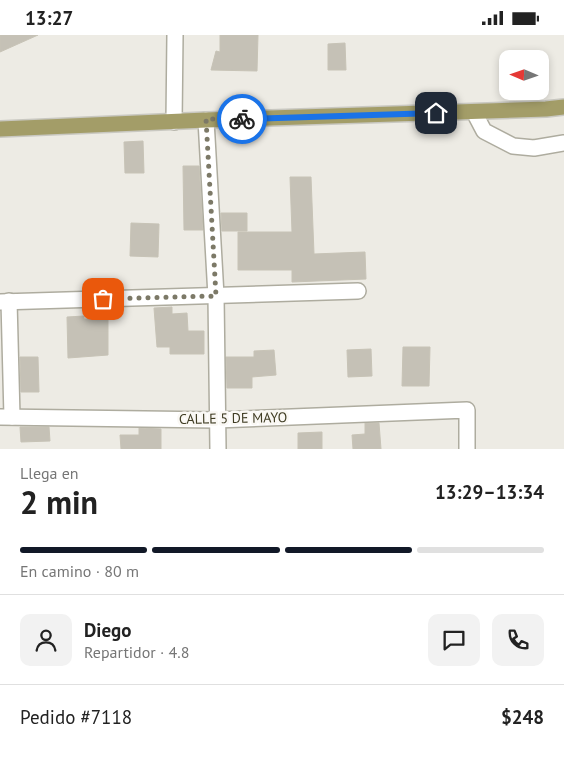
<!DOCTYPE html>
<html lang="es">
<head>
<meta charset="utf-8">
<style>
	body { margin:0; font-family:"PT Sans",sans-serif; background:#f2f2f2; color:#222; height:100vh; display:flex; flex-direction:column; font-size:19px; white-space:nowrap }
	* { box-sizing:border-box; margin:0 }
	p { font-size:16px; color:#767676 }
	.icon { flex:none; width:28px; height:28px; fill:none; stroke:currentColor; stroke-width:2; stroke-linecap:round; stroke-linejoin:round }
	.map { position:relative; height:414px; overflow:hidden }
	.panel { display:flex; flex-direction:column; background:#fff; flex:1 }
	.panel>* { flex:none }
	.needle { width:32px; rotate:272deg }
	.buttons { position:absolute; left:499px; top:15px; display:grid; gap:10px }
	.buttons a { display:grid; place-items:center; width:50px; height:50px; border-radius:10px; background:#fff; box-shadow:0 2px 8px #0003; font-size:25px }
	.pin { position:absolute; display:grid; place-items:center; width:42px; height:42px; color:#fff; margin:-21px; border-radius:10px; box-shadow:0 2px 8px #0006 }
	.courier { position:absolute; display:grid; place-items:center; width:50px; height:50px; margin:-25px; border:4px solid #1a73e8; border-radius:50%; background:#fff; color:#222; box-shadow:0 1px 6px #0007 }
	.summary em { font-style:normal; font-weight:600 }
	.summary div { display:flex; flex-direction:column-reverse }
	.summary { display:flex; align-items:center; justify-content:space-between; height:85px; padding:0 20px }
	h1 { font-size:32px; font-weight:600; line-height:38px }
	.bar { display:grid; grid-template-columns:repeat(4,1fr); gap:8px 5px; align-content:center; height:60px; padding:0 20px }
	.bar i { height:6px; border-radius:4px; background:#e0e0e0 }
	.bar .active { background:#111827 }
	.bar p { grid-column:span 4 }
	.line { display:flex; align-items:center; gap:12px; padding:0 20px; border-top:1px solid #e0e0e0 }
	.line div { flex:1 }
	.round { display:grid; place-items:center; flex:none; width:52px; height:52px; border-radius:10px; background:#f2f2f2 }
	.status { display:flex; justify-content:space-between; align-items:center; height:35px; padding:0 25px; background:#fff; direction:ltr }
	.status svg { height:14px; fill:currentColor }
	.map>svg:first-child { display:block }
	.building { fill:#c5c1b6; stroke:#c7c3b6 }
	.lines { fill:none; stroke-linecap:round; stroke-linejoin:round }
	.minor-casing { stroke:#aeac9f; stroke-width:18 }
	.major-casing { stroke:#c9c8c1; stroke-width:18 }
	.minor { stroke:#fff; stroke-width:15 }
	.major { stroke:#a39d68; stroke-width:15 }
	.done { stroke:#7c7967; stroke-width:5; stroke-dasharray:0 9 }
	.route { stroke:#1a73e8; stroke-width:6 }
	.labels { text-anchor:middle; stroke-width:5; stroke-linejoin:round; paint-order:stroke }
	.street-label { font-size:14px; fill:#3f3c23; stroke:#faf8f4 }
</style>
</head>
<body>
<div class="status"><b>13:27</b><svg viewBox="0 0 49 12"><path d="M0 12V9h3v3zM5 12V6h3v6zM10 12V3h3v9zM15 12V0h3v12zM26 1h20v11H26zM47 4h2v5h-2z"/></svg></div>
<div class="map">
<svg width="564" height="414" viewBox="0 0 564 414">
	<rect width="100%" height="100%" fill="#edebe4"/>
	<!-- building -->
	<g class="building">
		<path d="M0,0H38L0,17Z"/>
		<path d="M220,0H258L257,36L211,35L216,16L220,17Z"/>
		<path d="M345,8L346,35H328V9Z"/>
		<path d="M143,106L144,138H125L124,107Z"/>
		<path d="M183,131H199L203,195H184Z"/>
		<path d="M290,142H311L314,219L365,217L366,244L292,247V235H238V197H292Z"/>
		<path d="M221,178H247V196H222Z"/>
		<path d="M131,188L159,189L158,222L130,221Z"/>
		<path d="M172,272V279L187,278L188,296H204V319H170V312H157L154,273Z"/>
		<path d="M84,281V284L108,283V320L68,323L67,282Z"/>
		<path d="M403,312H430L429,351H402Z"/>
		<path d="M371,314L372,341L348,342L347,315Z"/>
		<path d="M274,315L276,340L252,342V353H227L226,322H254V316Z"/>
		<path d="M20,322H38L39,357H21Z"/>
		<path d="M365,388H379L381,414H353L352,400L365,399Z"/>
		<path d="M20,392H49L50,406L21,407Z"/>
		<path d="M139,393L161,394V414H121L120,400H139Z"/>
		<path d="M322,397V414H298V398Z"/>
	</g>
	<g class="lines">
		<!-- minor casing -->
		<g class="minor-casing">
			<g id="minor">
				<path d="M474,77L484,96L513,111L534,113L564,108"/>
				<path d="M206,85L216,261L218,414"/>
				<path d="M174,87L175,0"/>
				<path d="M9,266L12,382"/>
				<path d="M0,267L358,256"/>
				<path d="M0,382L216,385L467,375V414"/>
			</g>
		</g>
		<!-- major casing -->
		<g class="major-casing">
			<path id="major" d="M0,94L206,85L546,74L564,72"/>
		</g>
		<!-- minor -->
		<use href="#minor" class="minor"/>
		<!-- major -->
		<use href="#major" class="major"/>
	</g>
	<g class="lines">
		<!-- done -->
		<path class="done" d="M103,264L216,261L206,84H242"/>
		<!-- route -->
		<path class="route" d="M242,84L436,78"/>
	</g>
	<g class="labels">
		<!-- street labels -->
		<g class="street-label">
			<text transform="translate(233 383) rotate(-1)" y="5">CALLE 5 DE MAYO</text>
		</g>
	</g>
</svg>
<div class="buttons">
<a><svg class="needle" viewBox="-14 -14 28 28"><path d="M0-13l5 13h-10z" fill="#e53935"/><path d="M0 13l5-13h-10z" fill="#767676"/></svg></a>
</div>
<div class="pin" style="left:103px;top:264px;background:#ea580c"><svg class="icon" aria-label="bag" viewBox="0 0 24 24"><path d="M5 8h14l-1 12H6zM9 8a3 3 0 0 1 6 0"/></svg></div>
<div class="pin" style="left:436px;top:78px;background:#1f2937"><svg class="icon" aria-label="home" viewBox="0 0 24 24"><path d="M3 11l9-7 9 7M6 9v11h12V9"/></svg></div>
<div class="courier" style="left:242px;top:84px"><svg class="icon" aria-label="bike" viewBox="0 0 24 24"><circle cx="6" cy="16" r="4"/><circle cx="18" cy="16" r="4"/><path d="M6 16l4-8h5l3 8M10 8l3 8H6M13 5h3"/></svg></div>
</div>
<section class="panel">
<div class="summary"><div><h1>2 min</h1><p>Llega en</p></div><em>13:29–13:34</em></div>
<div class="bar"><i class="active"></i><i class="active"></i><i class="active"></i><i></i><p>En camino · 80 m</p></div>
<div class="line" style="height:90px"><a class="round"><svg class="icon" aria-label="person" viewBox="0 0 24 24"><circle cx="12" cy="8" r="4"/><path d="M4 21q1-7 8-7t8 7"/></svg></a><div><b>Diego</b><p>Repartidor · 4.8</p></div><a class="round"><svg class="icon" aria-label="chat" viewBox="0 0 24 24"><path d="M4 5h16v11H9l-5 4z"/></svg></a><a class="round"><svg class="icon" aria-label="phone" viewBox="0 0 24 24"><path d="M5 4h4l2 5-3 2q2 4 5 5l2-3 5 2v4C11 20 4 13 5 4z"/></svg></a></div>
<div class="line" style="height:65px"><div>Pedido #7118</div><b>$248</b></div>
</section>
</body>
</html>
